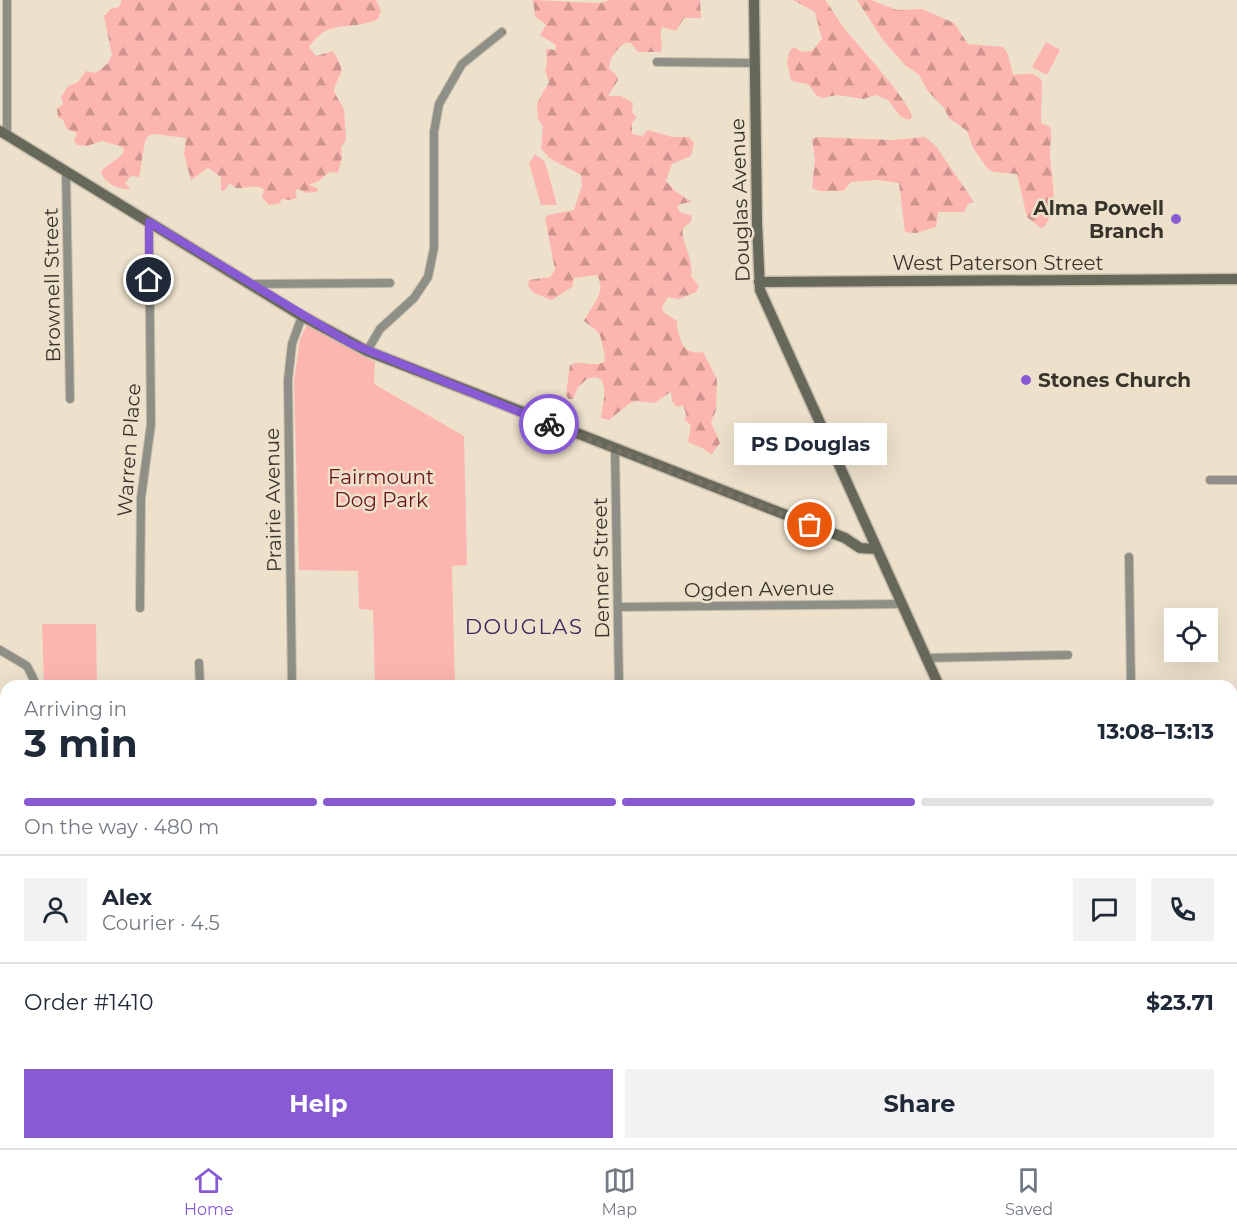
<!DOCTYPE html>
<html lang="en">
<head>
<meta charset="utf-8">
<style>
	body { margin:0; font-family:Montserrat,sans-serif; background:#f2f2f3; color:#1f2937; height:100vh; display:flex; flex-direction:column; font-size:22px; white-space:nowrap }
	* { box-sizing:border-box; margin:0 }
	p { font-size:20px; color:#747a83 }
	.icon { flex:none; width:33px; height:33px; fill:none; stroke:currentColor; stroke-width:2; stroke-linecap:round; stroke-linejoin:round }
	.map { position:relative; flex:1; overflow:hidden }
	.drawer { position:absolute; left:0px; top:680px; width:1238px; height:470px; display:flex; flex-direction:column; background:#fff; border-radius:18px 18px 0 0; box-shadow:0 6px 24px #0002 }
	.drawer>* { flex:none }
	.buttons { position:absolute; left:1164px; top:608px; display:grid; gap:12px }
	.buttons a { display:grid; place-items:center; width:54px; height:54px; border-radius:0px; background:#fff; box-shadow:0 6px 24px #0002; font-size:30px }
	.pin { position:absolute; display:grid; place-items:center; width:51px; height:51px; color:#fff; margin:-26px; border:3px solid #fff; border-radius:50%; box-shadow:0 2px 6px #0007 }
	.courier { position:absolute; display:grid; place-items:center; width:60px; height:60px; margin:-30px; border:4px solid #885bd4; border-radius:50%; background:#fff; color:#222; box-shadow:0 2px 8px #0007 }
	.bubble { position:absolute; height:42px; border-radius:0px; background:#fff; box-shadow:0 6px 24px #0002; font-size:20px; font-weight:700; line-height:42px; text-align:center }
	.head em { font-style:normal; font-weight:700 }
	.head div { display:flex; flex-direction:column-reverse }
	.head { display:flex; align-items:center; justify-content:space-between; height:102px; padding:0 24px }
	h1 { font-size:39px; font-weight:700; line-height:45px }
	.bar { display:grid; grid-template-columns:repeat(4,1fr); gap:9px 6px; align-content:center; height:72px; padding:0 24px }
	.bar i { height:8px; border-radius:4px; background:#e0e1e3 }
	.bar .on { background:#885bd4 }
	.bar p { grid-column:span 4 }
	.line { display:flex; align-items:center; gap:15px; padding:0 24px; border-top:2px solid #e0e1e3 }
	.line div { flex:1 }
	.round { display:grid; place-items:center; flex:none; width:63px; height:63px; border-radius:0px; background:#f2f2f3 }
	.action { display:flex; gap:12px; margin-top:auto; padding:12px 24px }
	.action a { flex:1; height:69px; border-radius:0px; background:#885bd4; color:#fff; font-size:24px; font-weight:700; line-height:69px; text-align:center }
	.action a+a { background:#f2f2f3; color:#1f2937 }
	.tabs { display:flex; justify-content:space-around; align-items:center; height:84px; border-top:2px solid #e0e1e3; background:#fff; font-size:16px; color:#747a83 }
	.tabs a { display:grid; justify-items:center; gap:3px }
	.tabs .on { color:#885bd4 }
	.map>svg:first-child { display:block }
	.green { fill:#fdb6af }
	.forest { fill:url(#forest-firs) }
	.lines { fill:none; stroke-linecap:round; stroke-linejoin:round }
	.street-casing { stroke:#c9beac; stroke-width:10 }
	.secondary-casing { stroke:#c9beac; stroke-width:13 }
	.street { stroke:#8e8f86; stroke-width:8 }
	.secondary { stroke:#66685a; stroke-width:10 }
	.done { stroke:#777164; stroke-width:6; stroke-dasharray:0 10.8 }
	.route { stroke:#885bd4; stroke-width:8 }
	.poi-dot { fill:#885bd4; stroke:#ede1cc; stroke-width:2 }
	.labels { text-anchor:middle; stroke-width:5; stroke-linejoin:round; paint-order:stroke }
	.street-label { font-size:20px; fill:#38342c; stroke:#ede1cc }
	.poi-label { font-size:20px; font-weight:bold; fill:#38342c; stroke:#ede1cc; text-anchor:end }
	.park-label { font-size:20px; fill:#6a1617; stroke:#ede1cc }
	.neighbourhood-label { font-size:21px; letter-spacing:1.5px; fill:#3a255f; stroke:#ede1cc }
</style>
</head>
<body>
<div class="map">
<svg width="1237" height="1148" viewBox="0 0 1237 1148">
	<defs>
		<pattern id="forest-firs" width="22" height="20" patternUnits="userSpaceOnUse" patternTransform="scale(1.5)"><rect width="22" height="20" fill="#fdb6af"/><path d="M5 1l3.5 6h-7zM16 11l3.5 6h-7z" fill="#ce958f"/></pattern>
	</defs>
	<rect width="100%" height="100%" fill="#ede1cc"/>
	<!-- green -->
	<g class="green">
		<path d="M1046,42L1060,50L1047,75L1032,67Z"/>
		<path d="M535,154L545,162L557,205H541L529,163Z"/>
		<path d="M307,325L375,362L374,384L464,436L467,565L452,566L455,685H375L373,610L359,609L358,571L299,570L294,381L300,339Z"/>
		<path d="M42,624H96L97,685H44Z"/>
	</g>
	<!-- forest -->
	<g class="forest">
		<path d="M122,0H376L381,11L378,19C351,32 328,17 309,47L316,56L333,51C349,78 338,69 334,92L344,109L346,140L341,147L342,158L338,173L329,172L319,181L309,185L319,189L316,192L307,193L298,189L295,191L297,198L290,200L282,199L279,204L269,205L262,197L264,189C254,184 245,189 235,188L230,183L224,191L221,190V177L208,168L191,180L184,154L186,138L154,134L148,136L145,141L139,177L131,176L125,183L130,189C119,190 102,182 101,171C109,163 118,160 124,152L123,147L102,141L87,146L78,145L74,141L77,133L67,129L63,120L58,117L57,109L63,104L61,97L68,86L78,82L86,71L96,73L108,63L112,55L104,16L111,9L119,7Z"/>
		<path d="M533,0L600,3L610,0H700L701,18H684L676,31L662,27C658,36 664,43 661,52H638L631,43H625C615,50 610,58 609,69L616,74L618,80L608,96H621L633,103L632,112L637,117L632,123V134L642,136L648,130L672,137H689L694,143L691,156L672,164L666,181L675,191L692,202L680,204L677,207L680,212L692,216L691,222L683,228C680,242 694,256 691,276L699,286L696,292L679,299L668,297L662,307L663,312L677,321C677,330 681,351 693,352C696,353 700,352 703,352L717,379L716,410L711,422L720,443L711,455L704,449L688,442L691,425L685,420L686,414L683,405L677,407L672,401L671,392L654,403L637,401L630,403L609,420L601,418C602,405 608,391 601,379L595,377L587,379L578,387L573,399H568L566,394L570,365C581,359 592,368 604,362C606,355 604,355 603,348C599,327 598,333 584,321C592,304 607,293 597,275L574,278L572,287L552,300L534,293L528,286L529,280L550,277L555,270L545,218L548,215L574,210L582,185L581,175L549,158L541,148L543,127L538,119L537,103L549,82L545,70L547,64L546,49L555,50L556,45L540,35L546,25L535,16Z"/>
		<path d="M793,0H825C832,9 837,18 843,27C856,43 912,103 912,118L908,120L900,116L888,100L876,95L863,99L837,95L822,98L816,95L808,84L791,81L787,61L790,50L794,47L802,52L812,51L822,39L815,12Z"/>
		<path d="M857,0H871L897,10L922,9L954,23L968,44L1003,47L1008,54L1013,75C1025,74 1034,71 1042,81L1041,123L1050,127C1053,137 1050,142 1050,151C1050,176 1062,208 1042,229L1027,217L1017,174L993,172L987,168L973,148L967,131L949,118L944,108L927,90L919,75L905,65L883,40Z"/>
		<path d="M817,137L893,140L925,137L936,146L974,202L968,204L964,212H938L936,227L916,233L905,232L899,183L877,180L851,182L843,191H820L812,188L815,159L812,139Z"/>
	</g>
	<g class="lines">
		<!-- street casing -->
		<g class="street-casing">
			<g id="street">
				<path d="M7,0V135"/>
				<path d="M657,62L755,63"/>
				<path d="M66,171L70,399"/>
				<path d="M252,284L390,283"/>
				<path d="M367,351L380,329L414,298L428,277L434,248V132L439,104L462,64L502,32"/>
				<path d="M615,450L619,686"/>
				<path d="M1210,480H1237"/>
				<path d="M1129,557L1131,686"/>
				<path d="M618,607L901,604"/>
				<path d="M140,608L141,498L151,424L149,222"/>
				<path d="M0,650L27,666L37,686"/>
				<path d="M925,658L1068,655"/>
				<path d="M199,663L200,686"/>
				<path d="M292,686L288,380L292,344L302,316"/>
				<path d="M1232,723H1237"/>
				<path d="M0,972L6,973"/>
				<path d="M49,1143V1148"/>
				<path d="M155,1143V1148"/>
				<path d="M402,1143V1148"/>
				<path d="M627,1143V1148"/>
				<path d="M1202,1143V1148"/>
				<path d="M303,1148V1143"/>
			</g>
		</g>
		<!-- secondary casing -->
		<g class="secondary-casing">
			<g id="secondary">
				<path d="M754,0L757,223L760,290L939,686"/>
				<path d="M0,131L302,316L367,351L845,538L860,548L876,549"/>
				<path d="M759,282L1237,279"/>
				<path d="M1232,965H1237"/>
				<path d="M1060,1143V1148"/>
			</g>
		</g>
		<!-- street -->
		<use href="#street" class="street"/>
		<!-- secondary -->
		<use href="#secondary" class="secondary"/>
	</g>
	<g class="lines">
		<!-- done -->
		<path class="done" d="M549,424L810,525"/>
		<!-- route -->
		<path class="route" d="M149,280V222L350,343L549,424"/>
	</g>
	<!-- markers -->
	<g class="poi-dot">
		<circle cx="1176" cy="219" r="6"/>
		<circle cx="1026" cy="380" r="6"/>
	</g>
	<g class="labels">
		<!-- street labels -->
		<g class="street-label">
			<text transform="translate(740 200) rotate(-92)" y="7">Douglas Avenue</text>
			<text x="998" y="270">West Paterson Street</text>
			<text transform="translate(52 285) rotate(-91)" y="7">Brownell Street</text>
			<text transform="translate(129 450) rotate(-86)" y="7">Warren Place</text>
			<text transform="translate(273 500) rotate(-91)" y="7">Prairie Avenue</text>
			<text transform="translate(601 568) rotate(-91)" y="7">Denner Street</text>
			<text transform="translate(759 589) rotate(-1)" y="7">Ogden Avenue</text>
		</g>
		<!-- poi labels -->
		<g class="poi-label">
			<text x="1164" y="215">Alma Powell<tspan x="1164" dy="23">Branch</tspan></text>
			<text x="1038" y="387" text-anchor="start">Stones Church</text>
		</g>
		<!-- park labels -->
		<g class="park-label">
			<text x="381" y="484">Fairmount<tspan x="381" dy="23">Dog Park</tspan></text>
		</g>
		<!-- neighbourhood labels -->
		<g class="neighbourhood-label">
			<text x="524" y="634">DOUGLAS</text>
		</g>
	</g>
</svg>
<div class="buttons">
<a><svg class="icon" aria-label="locate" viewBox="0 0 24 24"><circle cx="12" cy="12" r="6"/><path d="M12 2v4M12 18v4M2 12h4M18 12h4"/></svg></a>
</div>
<div class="pin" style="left:810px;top:525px;background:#ea580c"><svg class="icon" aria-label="bag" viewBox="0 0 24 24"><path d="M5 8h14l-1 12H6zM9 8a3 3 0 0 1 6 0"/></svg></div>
<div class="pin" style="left:149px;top:280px;background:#1f2937"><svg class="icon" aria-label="home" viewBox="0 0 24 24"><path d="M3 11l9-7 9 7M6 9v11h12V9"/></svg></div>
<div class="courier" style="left:549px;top:424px"><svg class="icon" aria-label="bike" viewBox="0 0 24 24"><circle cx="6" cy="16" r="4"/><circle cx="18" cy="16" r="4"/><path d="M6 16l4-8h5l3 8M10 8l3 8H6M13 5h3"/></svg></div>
<div class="bubble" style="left:734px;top:423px;width:153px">PS Douglas</div>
<section class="drawer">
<div class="head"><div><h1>3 min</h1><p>Arriving in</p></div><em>13:08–13:13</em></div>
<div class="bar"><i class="on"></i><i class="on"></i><i class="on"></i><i></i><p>On the way · 480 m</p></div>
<div class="line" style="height:108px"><a class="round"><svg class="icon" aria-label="person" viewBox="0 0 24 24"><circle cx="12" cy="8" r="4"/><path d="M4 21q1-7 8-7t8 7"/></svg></a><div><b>Alex</b><p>Courier · 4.5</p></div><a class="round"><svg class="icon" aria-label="chat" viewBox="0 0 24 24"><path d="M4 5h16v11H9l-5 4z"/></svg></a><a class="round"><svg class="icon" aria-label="phone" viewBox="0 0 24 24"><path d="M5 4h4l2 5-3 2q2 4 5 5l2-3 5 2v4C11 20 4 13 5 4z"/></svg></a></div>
<div class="line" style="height:78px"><div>Order #1410</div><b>$23.71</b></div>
<div class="action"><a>Help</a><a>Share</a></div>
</section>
</div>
<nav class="tabs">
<a class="on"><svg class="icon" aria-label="home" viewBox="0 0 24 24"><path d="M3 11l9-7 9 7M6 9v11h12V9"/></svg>Home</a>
<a><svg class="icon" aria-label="map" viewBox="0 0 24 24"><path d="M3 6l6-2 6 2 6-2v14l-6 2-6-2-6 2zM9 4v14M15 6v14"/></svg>Map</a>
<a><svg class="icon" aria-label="saved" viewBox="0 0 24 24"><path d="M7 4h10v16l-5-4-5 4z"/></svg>Saved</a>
</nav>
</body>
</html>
